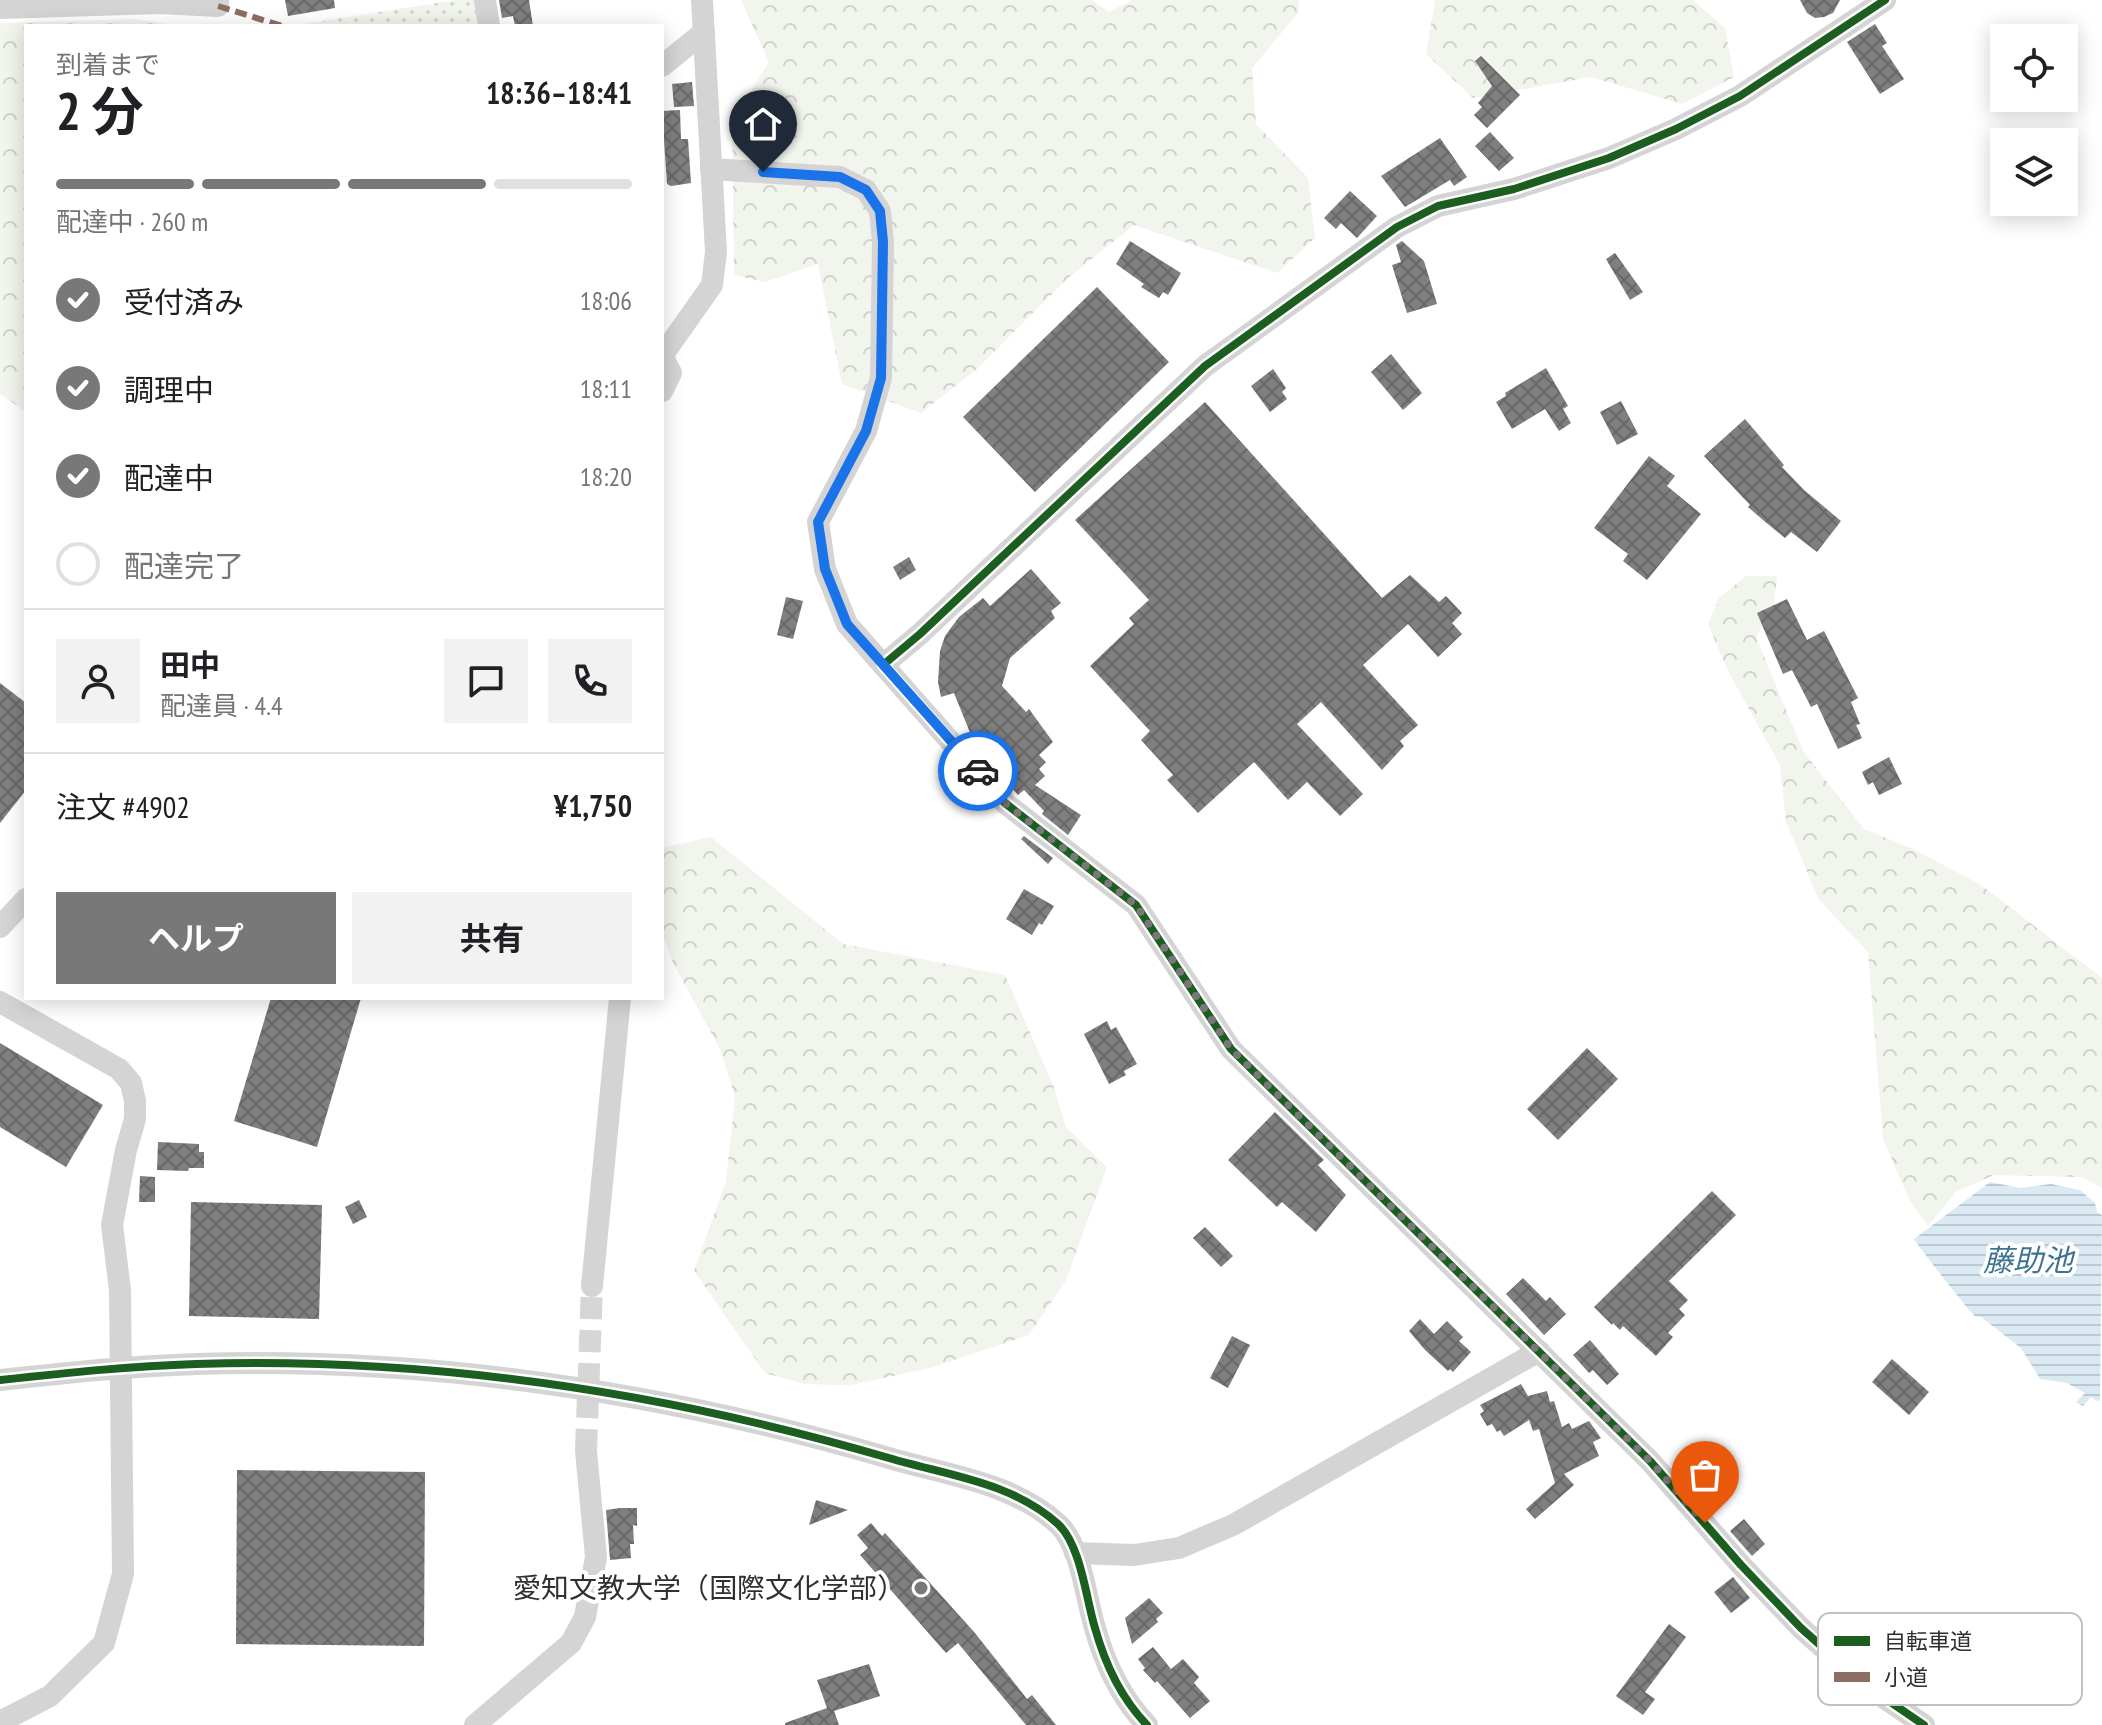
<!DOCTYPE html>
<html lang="ja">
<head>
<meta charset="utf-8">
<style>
	body { margin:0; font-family:"PT Sans Narrow","Noto Sans JP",sans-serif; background:#f2f2f2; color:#202124; height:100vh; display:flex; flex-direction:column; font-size:30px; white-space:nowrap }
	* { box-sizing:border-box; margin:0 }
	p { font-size:26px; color:#757577 }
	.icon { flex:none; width:44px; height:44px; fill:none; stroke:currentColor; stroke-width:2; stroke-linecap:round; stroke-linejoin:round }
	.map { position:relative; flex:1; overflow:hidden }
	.drawer { position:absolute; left:24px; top:24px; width:640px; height:976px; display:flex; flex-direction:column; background:#fff; border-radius:0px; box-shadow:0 4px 20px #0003 }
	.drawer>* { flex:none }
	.buttons { position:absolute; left:1990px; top:24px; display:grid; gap:16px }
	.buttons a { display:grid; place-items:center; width:88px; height:88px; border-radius:0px; background:#fff; box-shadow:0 4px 20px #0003; font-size:40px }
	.pin { position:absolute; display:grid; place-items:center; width:68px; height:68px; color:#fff; margin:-82px -34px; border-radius:50% 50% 50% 0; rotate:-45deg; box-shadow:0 0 8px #0007 }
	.pin .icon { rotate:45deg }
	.courier { position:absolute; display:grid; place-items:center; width:80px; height:80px; margin:-40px; border:6px solid #1a73e8; border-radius:50%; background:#fff; color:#222; box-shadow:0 2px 10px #0007 }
	.overview em { font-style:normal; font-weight:700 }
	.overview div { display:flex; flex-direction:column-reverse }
	.overview { display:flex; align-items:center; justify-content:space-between; height:136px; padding:0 32px }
	h1 { font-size:52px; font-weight:700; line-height:60px }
	.bar { display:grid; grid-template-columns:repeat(4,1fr); gap:12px 8px; align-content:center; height:96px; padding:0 32px }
	.bar i { height:10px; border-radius:6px; background:#e0e0e0 }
	.bar .active { background:#787878 }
	.bar p { grid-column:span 4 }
	.line { display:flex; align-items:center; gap:20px; padding:0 32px; border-top:2px solid #e0e0e0 }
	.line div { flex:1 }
	.round { display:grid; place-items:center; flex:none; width:84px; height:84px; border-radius:0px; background:#f2f2f2 }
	ol { padding:0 32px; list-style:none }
	li { display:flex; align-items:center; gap:24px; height:88px }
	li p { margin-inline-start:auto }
	li .icon { padding:8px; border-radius:50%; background:#787878; color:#fff; stroke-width:4 }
	li:last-child { color:#757577 }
	li i { width:44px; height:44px; border:4px solid #e0e0e0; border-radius:50% }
	.primary-button { display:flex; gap:16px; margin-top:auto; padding:16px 32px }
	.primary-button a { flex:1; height:92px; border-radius:0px; background:#787878; color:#fff; font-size:32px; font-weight:700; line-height:92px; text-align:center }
	.primary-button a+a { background:#f2f2f2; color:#202124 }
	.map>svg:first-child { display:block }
	.grass { fill:url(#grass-dots) }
	.forest { fill:url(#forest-crowns) }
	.water { fill:url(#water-rules) }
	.building { fill:url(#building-cross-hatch) }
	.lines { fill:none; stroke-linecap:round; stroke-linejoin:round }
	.minor-tunnel { stroke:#d6d6d6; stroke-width:22; stroke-dasharray:22 11; stroke-linecap:butt }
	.minor { stroke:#d4d4d4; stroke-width:22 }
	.quiet { stroke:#8d6e63; stroke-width:6; stroke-dasharray:12 6; stroke-linecap:butt }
	.cycleway-casing { stroke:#fff; stroke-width:13 }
	.cycleway { stroke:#1b5e20; stroke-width:8 }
	.done { stroke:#787878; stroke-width:8; stroke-dasharray:0 14.4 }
	.route { stroke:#1a73e8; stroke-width:10 }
	.poi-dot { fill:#787878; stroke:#fff; stroke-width:3 }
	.labels { text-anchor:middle; stroke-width:8; stroke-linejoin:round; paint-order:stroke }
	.poi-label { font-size:28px; fill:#303030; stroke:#fff; text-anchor:end }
	.water-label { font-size:30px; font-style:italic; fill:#3e7492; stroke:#fff }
	.key { fill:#fff; stroke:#c1c1c1; stroke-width:2 }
	.key-label { font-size:22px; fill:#303030 }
</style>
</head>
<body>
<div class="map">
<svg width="2102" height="1725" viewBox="0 0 2102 1725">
	<defs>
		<pattern id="grass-dots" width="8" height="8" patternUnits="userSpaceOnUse" patternTransform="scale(2)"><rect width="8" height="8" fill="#f2f5ed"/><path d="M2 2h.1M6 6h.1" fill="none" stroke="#d0d2cc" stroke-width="1.8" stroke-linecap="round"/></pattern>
		<pattern id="forest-crowns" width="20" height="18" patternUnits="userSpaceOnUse" patternTransform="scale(2)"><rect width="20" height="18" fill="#f2f5ed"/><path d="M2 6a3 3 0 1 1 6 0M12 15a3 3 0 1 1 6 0" fill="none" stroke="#d0d2cc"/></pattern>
		<pattern id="water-rules" width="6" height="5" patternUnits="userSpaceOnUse" patternTransform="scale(2)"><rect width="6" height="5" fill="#dbe9f2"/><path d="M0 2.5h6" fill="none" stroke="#bcc8d0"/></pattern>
		<pattern id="building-cross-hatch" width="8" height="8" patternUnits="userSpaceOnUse" patternTransform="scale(2)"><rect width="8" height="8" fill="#7f7f7f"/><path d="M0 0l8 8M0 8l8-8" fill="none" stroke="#686868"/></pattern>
	</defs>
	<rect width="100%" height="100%" fill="#fff"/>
	<!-- grass -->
	<path class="grass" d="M456,0H477L482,26H306L303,24Z"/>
	<!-- forest -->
	<g class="forest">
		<path d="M741,0H1092L1109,12L1132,0H1299L1298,13L1252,68L1256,124L1308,178L1315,238L1277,273L1134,225L1068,278L977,369L921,413L842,384L818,264L765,282L734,275L732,121L769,62Z"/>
		<path d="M1435,0H1693L1725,28L1734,77L1682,104L1591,77L1473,98L1426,54Z"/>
		<path d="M136,19L179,26H26V412L0,394V23Z"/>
		<path d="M1746,576H1777L1774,605L1756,637L1803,751L1864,829L1911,848L1981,885L2102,978V1188L2082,1177L1994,1175L1956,1192L1928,1226L1910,1201L1883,1139L1868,952L1819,900L1786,822L1780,765L1728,671L1708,624L1719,598Z"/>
		<path d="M711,837L843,944L1005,975L1053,1085L1066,1127L1107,1167L1066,1280L1029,1335L930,1368L851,1385L804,1384L765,1373L694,1271L726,1181L735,1096L719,1047L673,963L662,934V848Z"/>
	</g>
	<!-- water -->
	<path class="water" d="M1990,1182L2020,1188L2051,1184L2080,1190L2095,1203L2097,1212L2102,1215L2100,1400L2097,1401L2091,1397L2083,1406L2076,1402L2085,1393L2067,1383L2040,1379L2021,1348L1981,1317C1979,1316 1977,1317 1975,1316C1970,1313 1919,1247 1914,1239Z"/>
	<!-- building -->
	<g class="building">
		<path d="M285,0H334L335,8L288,16Z"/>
		<path d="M499,0H529L533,26H515L513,16L502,18Z"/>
		<path d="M1800,0H1840L1833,13L1824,17L1815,18L1807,13Z"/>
		<path d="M1875,24L1887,43L1882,46L1904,79L1880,94L1847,42Z"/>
		<path d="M1481,56L1520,95L1487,128L1474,115L1482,107L1478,103L1492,86L1475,61Z"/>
		<path d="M692,82L694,106L674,107L672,84Z"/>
		<path d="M680,110L681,139H688L691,183L671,186L667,184L662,111Z"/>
		<path d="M1490,132L1514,158L1499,171L1475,146Z"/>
		<path d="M1440,138L1467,177L1454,186L1450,180L1405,207L1381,176Z"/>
		<path d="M1350,191L1377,216L1357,238L1341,223L1336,229L1324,218Z"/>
		<path d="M1130,241L1181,273L1168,295L1163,292L1159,298L1141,287L1144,284L1116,264Z"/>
		<path d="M1402,241L1424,261L1437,304L1407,313L1392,265L1401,262L1396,245Z"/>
		<path d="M1615,253L1643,292L1630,300L1606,259Z"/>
		<path d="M1097,287L1169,362L1035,492L963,417Z"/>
		<path d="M1391,354L1422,393L1403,410L1371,372Z"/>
		<path d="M1546,368L1568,406L1563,409L1571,423L1559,431L1545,409L1512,429L1496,402L1506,396L1505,393Z"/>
		<path d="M1273,369L1286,388L1282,392L1287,399L1270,412L1251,386Z"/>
		<path d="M1621,401L1638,434L1617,445L1600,412Z"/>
		<path d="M1205,402L1382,598L1410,575L1439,602L1446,596L1462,613L1452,623L1462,634L1438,657L1408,624L1363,665L1418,725L1400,741L1404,746L1382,770L1321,702L1297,724L1363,794L1340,816L1307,782L1288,800L1254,762L1198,813L1167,780L1173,775L1141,740L1150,731L1090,666L1134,624L1129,618L1149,600L1075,520Z"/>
		<path d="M1745,419L1784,465L1782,467L1804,490L1841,521L1817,552L1791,532L1785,538L1763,520L1748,507L1750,505L1704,456Z"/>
		<path d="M1649,456L1675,476L1667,486L1701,514L1647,580L1623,561L1628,554L1594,528Z"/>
		<path d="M909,557L916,570L900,580L893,567Z"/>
		<path d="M1031,569L1061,603L1051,611L1055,618L1010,658L1002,686L1026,712L1029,709L1053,742L1039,755L1046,762L1039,769L1045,776L1035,785L1081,815L1068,835L1042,814L1044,811L1024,790L1018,795L975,745L954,693L941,697L938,682L940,651L945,636L959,617L983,598L990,606Z"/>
		<path d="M786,597L803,601L793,639L777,635Z"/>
		<path d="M1787,599L1807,640L1824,631L1858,698L1851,702L1860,724L1856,725L1862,738L1838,749L1817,704L1811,707L1792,670L1783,674L1757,613Z"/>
		<path d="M0,683L26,703V790L0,823Z"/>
		<path d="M1889,757L1902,784L1879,795L1873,782L1868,785L1862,772Z"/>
		<path d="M1024,836L1053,858L1048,864L1021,839Z"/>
		<path d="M1024,889L1054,906L1042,925L1039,923L1032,935L1006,919Z"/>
		<path d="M271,998H361L317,1147L234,1121Z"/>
		<path d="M1107,1021L1111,1030L1116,1027L1137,1064L1124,1071L1126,1075L1109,1084L1084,1034Z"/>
		<path d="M0,1043L103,1105L66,1167L0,1127Z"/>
		<path d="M1587,1048L1618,1079L1558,1140L1527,1109Z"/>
		<path d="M1275,1112L1324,1160L1318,1165L1346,1195L1316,1232L1282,1202L1277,1207L1228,1160Z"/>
		<path d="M158,1142L199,1144V1152H204V1168H189L188,1171L157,1170Z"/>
		<path d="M140,1176L155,1177V1202H139Z"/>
		<path d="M1712,1191L1736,1215L1669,1281L1688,1300L1679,1309L1685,1315L1668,1333L1673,1337L1656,1356L1623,1326L1620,1330L1613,1323L1612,1325L1594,1307Z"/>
		<path d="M359,1200L367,1217L353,1224L345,1207Z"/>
		<path d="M191,1202L322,1205L319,1319L189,1316Z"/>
		<path d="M1205,1227L1233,1256L1221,1267L1193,1238Z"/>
		<path d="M1523,1278L1546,1301L1550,1297L1566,1314L1544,1335L1506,1294Z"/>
		<path d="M1420,1319L1434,1334L1447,1321L1463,1337L1459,1341L1471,1352L1453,1372L1450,1369L1448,1371L1425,1350L1409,1331Z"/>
		<path d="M1232,1336L1250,1345L1228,1388L1210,1378Z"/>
		<path d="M1590,1340L1619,1374L1607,1385L1593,1370L1589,1373L1573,1355Z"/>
		<path d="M1892,1359L1929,1392L1909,1415L1872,1382Z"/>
		<path d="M1521,1384L1528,1396L1547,1391L1550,1402L1554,1401L1562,1427L1569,1423L1572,1429L1589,1421L1601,1438L1593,1442L1599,1456L1564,1474L1574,1485L1535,1519L1526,1509L1555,1483L1539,1429L1533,1431L1529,1420L1504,1436L1500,1430L1497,1432L1492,1424L1487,1426L1480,1414L1484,1411L1480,1405Z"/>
		<path d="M237,1470L425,1472L424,1646L236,1644Z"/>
		<path d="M816,1500L848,1510L809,1525Z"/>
		<path d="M620,1508H637V1526L633,1525L634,1544H630L631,1558L610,1560L606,1510Z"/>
		<path d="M1744,1519L1765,1544L1752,1556L1730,1531Z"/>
		<path d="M871,1523L882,1536L885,1533L975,1633L1027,1699L1032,1695L1056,1725H1026L958,1643L946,1653L860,1555L868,1548L857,1535Z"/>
		<path d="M1733,1577L1750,1598L1731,1613L1714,1592Z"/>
		<path d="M1149,1598L1163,1613L1156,1619L1158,1622L1132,1644L1125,1618Z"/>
		<path d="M1669,1624L1686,1637L1645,1692L1655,1699L1643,1715L1616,1696Z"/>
		<path d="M1153,1647L1171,1669L1183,1659L1199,1677L1194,1683L1210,1701L1190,1718L1157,1681L1155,1683L1143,1670L1145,1668L1138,1659Z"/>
		<path d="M869,1664L880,1696L834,1711L839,1725H785V1723L827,1708L817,1680Z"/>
	</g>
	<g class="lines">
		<!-- minor-tunnel -->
		<path class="minor-tunnel" d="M586,1451L592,1286"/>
		<!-- minor -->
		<g class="minor">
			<path d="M485,0L489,26"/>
			<path d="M1885,0L1740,96L1676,129L1609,158L1514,189L1438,206L1397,227L1205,366L920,634L883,665L1005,803L1136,905L1231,1049L1650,1461L1741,1565L1801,1628L1864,1684L1924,1725"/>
			<path d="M0,8L160,3L218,6V0"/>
			<path d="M662,66L704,32"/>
			<path d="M711,169L840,177L866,190L880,211L883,242L881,378L866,431L818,522L825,569L847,624L883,665"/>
			<path d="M662,356L712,285L716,252L702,0"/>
			<path d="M662,391L671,373L662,356"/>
			<path d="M0,927L26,899"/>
			<path d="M0,1002L119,1069L131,1083L135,1101V1119L126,1150L112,1225L120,1290L123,1574L104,1643L50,1696L0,1722"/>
			<path d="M592,1286L620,998"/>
			<path d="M0,1380C65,1373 130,1366 196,1364C430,1357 664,1392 889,1458C946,1475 1012,1482 1058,1524C1081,1545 1086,1599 1095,1628C1105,1664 1121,1698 1147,1725"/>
			<path d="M1075,1553L1134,1555L1179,1548L1233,1525L1539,1351"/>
			<path d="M475,1725L571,1643L585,1617L596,1557L586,1451"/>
		</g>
		<!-- quiet -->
		<path class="quiet" d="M218,6L282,26"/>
		<!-- cycleway casing -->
		<g class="cycleway-casing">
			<g id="cycleway">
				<path d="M1885,0L1740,96L1676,129L1609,158L1514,189L1438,206L1397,227L1205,366L920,634L883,665L1005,803L1136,905L1231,1049L1650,1461L1741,1565L1801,1628L1864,1684L1924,1725"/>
				<path d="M0,1380C65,1373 130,1366 196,1364C430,1357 664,1392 889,1458C946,1475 1012,1482 1058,1524C1081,1545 1086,1599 1095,1628C1105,1664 1121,1698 1147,1725"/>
			</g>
		</g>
		<!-- cycleway -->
		<use href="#cycleway" class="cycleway"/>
	</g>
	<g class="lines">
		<!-- done -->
		<path class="done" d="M978,771L1005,803L1136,905L1231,1049L1650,1461L1705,1523"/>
		<!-- route -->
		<path class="route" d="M763,172L840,177L866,190L880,211L883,242L881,378L866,431L818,522L825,569L847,624L978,771"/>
	</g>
	<!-- markers -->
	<circle class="poi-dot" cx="921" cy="1588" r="8"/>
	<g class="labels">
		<!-- poi labels -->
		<g class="poi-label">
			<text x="905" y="1598">愛知文教大学（国際文化学部）</text>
		</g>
		<!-- water labels -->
		<g class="water-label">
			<text x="2028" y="1271">藤助池</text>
		</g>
	</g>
	<!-- legend -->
	<rect x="1818" y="1613" width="264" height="92" rx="12" class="key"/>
	<rect x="1834" y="1636" width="36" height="10" fill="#1b5e20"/>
	<rect x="1834" y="1672" width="36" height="10" fill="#8d6e63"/>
	<g class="key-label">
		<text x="1884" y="1649">自転車道</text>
		<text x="1884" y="1685">小道</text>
	</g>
</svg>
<div class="buttons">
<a><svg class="icon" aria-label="locate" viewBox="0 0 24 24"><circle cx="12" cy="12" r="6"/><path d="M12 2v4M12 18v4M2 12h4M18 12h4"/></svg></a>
<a><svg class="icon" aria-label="layers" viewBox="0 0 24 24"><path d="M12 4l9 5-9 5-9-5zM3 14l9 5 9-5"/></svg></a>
</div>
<div class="pin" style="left:1705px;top:1523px;background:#ea580c"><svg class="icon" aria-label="bag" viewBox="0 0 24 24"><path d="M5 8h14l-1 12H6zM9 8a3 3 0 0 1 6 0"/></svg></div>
<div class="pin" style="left:763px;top:172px;background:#1f2937"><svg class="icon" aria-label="home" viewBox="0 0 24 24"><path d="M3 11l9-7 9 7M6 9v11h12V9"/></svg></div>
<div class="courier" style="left:978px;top:771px"><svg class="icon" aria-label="car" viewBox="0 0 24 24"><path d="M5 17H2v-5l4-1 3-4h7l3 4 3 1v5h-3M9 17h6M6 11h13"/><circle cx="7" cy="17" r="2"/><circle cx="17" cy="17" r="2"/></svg></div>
<section class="drawer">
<div class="overview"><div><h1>2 分</h1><p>到着まで</p></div><em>18:36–18:41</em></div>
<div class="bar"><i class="active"></i><i class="active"></i><i class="active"></i><i></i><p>配達中 · 260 m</p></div>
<ol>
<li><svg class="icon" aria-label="check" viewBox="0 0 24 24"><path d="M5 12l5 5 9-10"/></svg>受付済み<p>18:06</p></li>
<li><svg class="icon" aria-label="check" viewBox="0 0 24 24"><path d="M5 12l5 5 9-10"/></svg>調理中<p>18:11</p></li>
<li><svg class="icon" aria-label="check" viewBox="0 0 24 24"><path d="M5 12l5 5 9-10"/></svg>配達中<p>18:20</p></li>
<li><i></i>配達完了</li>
</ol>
<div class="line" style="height:144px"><a class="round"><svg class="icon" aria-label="person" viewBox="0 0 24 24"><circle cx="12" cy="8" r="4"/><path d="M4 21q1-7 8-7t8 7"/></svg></a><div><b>田中</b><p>配達員 · 4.4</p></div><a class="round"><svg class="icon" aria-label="chat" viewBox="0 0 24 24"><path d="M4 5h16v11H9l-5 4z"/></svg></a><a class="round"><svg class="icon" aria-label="phone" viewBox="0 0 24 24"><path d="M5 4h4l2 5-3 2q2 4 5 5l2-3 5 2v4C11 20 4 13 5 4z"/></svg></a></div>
<div class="line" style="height:104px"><div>注文 #4902</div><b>¥1,750</b></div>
<div class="primary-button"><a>ヘルプ</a><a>共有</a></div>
</section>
</div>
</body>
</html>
